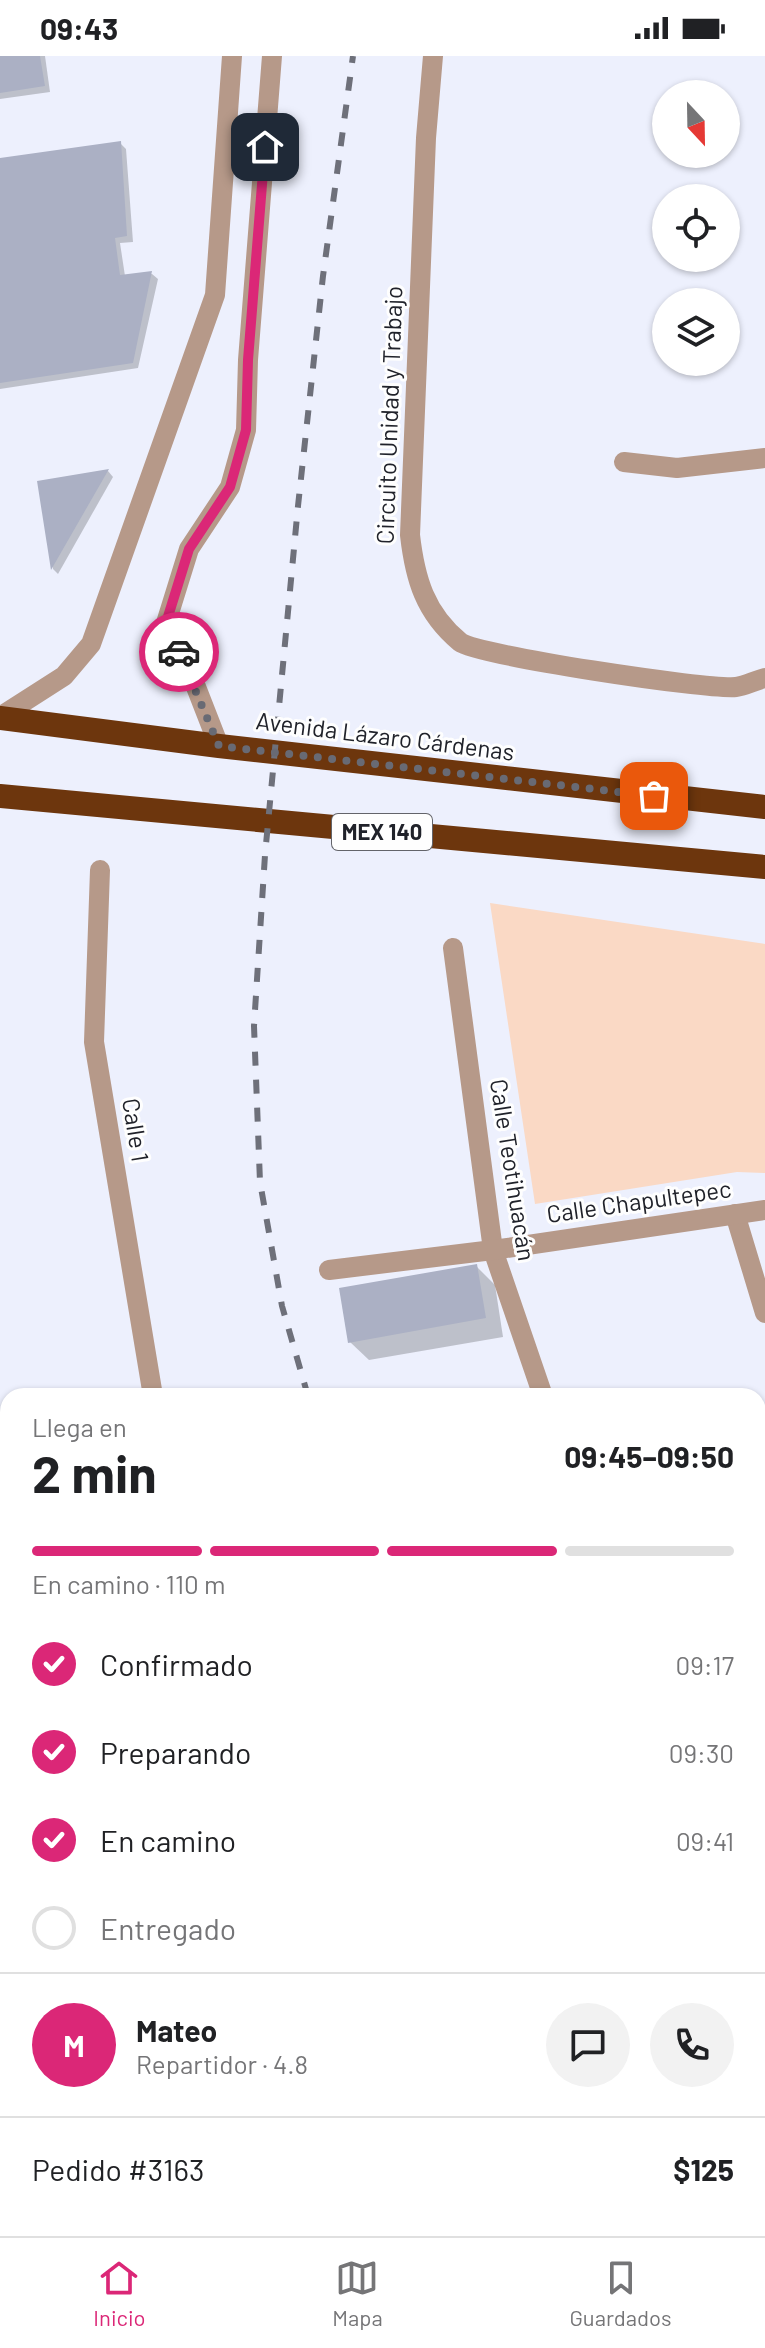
<!DOCTYPE html>
<html lang="es">
<head>
<meta charset="utf-8">
<style>
	body { margin:0; font-family:Barlow,sans-serif; background:#f2f2f2; color:#202124; height:100vh; display:flex; flex-direction:column; font-size:30px; white-space:nowrap }
	* { box-sizing:border-box; margin:0 }
	p { font-size:26px; color:#757577 }
	.icon { flex:none; width:44px; height:44px; fill:none; stroke:currentColor; stroke-width:2; stroke-linecap:round; stroke-linejoin:round }
	.map { position:relative; flex:1; overflow:hidden }
	.drawer { position:absolute; left:0px; top:1332px; width:766px; height:848px; display:flex; flex-direction:column; background:#fff; border-radius:24px 24px 0 0; box-shadow:0 2px 6px #0004 }
	.drawer>* { flex:none }
	.needle { width:52px; rotate:158deg }
	.fabs { position:absolute; left:652px; top:24px; display:grid; gap:16px }
	.fabs a { display:grid; place-items:center; width:88px; height:88px; border-radius:50%; background:#fff; box-shadow:0 2px 6px #0004; font-size:40px }
	.pin { position:absolute; display:grid; place-items:center; width:68px; height:68px; color:#fff; margin:-34px; border-radius:16px; box-shadow:0 4px 12px #0006 }
	.courier { position:absolute; display:grid; place-items:center; width:80px; height:80px; margin:-40px; border:6px solid #db2777; border-radius:50%; background:#fff; color:#222; box-shadow:0 2px 10px #0007 }
	.head em { font-style:normal; font-weight:700 }
	.head div { display:flex; flex-direction:column-reverse }
	.head { display:flex; align-items:center; justify-content:space-between; height:136px; padding:0 32px }
	h1 { font-size:52px; font-weight:700; line-height:60px }
	.bar { display:grid; grid-template-columns:repeat(4,1fr); gap:12px 8px; align-content:center; height:96px; padding:0 32px }
	.bar i { height:10px; border-radius:6px; background:#e0e0e0 }
	.bar .current { background:#db2777 }
	.bar p { grid-column:span 4 }
	.line { display:flex; align-items:center; gap:20px; padding:0 32px; border-top:2px solid #e0e0e0 }
	.line div { flex:1 }
	.round { display:grid; place-items:center; flex:none; width:84px; height:84px; border-radius:42px; background:#f2f2f2 }
	ol { padding:0 32px; list-style:none }
	li { display:flex; align-items:center; gap:24px; height:88px }
	li p { margin-inline-start:auto }
	li .icon { padding:8px; border-radius:50%; background:#db2777; color:#fff; stroke-width:4 }
	li:last-child { color:#757577 }
	li i { width:44px; height:44px; border:4px solid #e0e0e0; border-radius:50% }
	.status { display:flex; justify-content:space-between; align-items:center; height:56px; padding:0 40px; background:#fff; direction:ltr }
	.status svg { height:22px; fill:currentColor }
	.dock { display:flex; justify-content:space-around; align-items:center; height:112px; border-top:2px solid #e0e0e0; background:#fff; font-size:22px; color:#757577 }
	.dock a { display:grid; justify-items:center; gap:4px }
	.dock .current { color:#db2777 }
	.map>svg:first-child { display:block }
	.green { fill:#fad9c5 }
	.shadow { fill:#0003 }
	.building { fill:#abb0c4 }
	.lines { fill:none; stroke-linecap:round; stroke-linejoin:round }
	.minor { stroke:#b69989; stroke-width:20 }
	.highway { stroke:#6d360d; stroke-width:24 }
	.rail { stroke:#6e707a; stroke-width:6; stroke-dasharray:14 14; stroke-linecap:butt }
	.done { stroke:#686a74; stroke-width:8; stroke-dasharray:0 14.4 }
	.route { stroke:#db2777; stroke-width:10 }
	.labels { text-anchor:middle; stroke-width:6; stroke-linejoin:round; paint-order:stroke }
	.shield { fill:#fefefe; stroke:#63646a; stroke-width:2 }
	.shield-label { font-size:22px; font-weight:bold; fill:#20222a }
	.street-label { font-size:24px; fill:#20222a; stroke:#fefefe }
</style>
</head>
<body>
<div class="status"><b>09:43</b><svg viewBox="0 0 49 12"><path d="M0 12V9h3v3zM5 12V6h3v6zM10 12V3h3v9zM15 12V0h3v12zM26 1h20v11H26zM47 4h2v5h-2z"/></svg></div>
<div class="map">
<svg width="765" height="2180" viewBox="0 0 765 2180">
	<rect width="100%" height="100%" fill="#edf0fd"/>
	<!-- green -->
	<g class="green">
		<path d="M490,847L765,888V1117L737,1116L535,1148Z"/>
		<path d="M111,2172H264L265,2180H112Z"/>
	</g>
	<!-- shadow -->
	<g class="shadow">
		<path d="M0,0H45L50,36L0,43Z"/>
		<path d="M120,87L126,93L133,186L120,187L125,220L152,218L158,223L138,312L0,333V104Z"/>
		<path d="M108,415L113,421L58,518L53,513L39,426Z"/>
		<path d="M476,1210L495,1229L503,1281L369,1304L350,1286Z"/>
	</g>
	<!-- building -->
	<g class="building">
		<path d="M0,0H40L45,30L0,37Z"/>
		<path d="M121,85L127,180L115,182L120,219L152,215L133,307L0,327V102Z"/>
		<path d="M109,413L51,514L37,425Z"/>
		<path d="M477,1208L486,1262L348,1287L339,1232Z"/>
	</g>
	<g class="lines">
		<!-- minor -->
		<g class="minor">
			<path d="M433,0L426,82L410,479C415,523 425,557 460,586C476,599 707,634 736,631C745,630 756,624 765,622"/>
			<path d="M624,406L677,412L765,402"/>
			<path d="M0,661L64,620L91,588L215,239L232,0"/>
			<path d="M219,690L196,631L166,567L189,493L230,431L246,374L248,304L272,0"/>
			<path d="M100,814L94,986L153,1340"/>
			<path d="M453,892L493,1194L543,1340"/>
			<path d="M735,1158L765,1257"/>
			<path d="M329,1214L493,1194L765,1154"/>
			<path d="M0,1427L8,1426"/>
			<path d="M0,1582L8,1647"/>
			<path d="M758,1762L765,1760"/>
			<path d="M758,1923L765,1941"/>
			<path d="M0,2075L8,2074"/>
			<path d="M71,2172L72,2180"/>
			<path d="M276,2172L277,2180"/>
		</g>
		<!-- highway -->
		<g class="highway">
			<path d="M0,662L219,690L765,751"/>
			<path d="M0,740L765,811"/>
		</g>
		<!-- rail -->
		<g class="rail">
			<path d="M308,1340L282,1250L260,1126L254,970L265,799L298,450L323,220L353,0"/>
			<path d="M758,2149L765,2160"/>
		</g>
	</g>
	<g class="lines">
		<!-- done -->
		<path class="done" d="M179,596L219,690L654,740"/>
		<!-- route -->
		<path class="route" d="M179,596L166,567L189,493L230,431L246,374L248,304L265,91"/>
	</g>
	<g class="labels">
		<!-- shield labels -->
		<rect class="shield" x="332" y="758" width="100" height="36" rx="6"/>
		<g class="shield-label">
			<text x="382" y="784">MEX 140</text>
		</g>
		<!-- street labels -->
		<g class="street-label">
			<text transform="translate(390 359) rotate(-88)" y="8">Circuito Unidad y Trabajo</text>
			<text transform="translate(385 681) rotate(7)" y="8">Avenida Lázaro Cárdenas</text>
			<text transform="translate(135 1074) rotate(81)" y="8">Calle 1</text>
			<text transform="translate(512 1114) rotate(81)" y="8">Calle Teotihuacán</text>
			<text transform="translate(639 1146) rotate(-8)" y="8">Calle Chapultepec</text>
		</g>
	</g>
</svg>
<div class="fabs">
<a><svg class="needle" viewBox="-14 -14 28 28"><path d="M0-13l5 13h-10z" fill="#e53935"/><path d="M0 13l5-13h-10z" fill="#757577"/></svg></a>
<a><svg class="icon" aria-label="locate" viewBox="0 0 24 24"><circle cx="12" cy="12" r="6"/><path d="M12 2v4M12 18v4M2 12h4M18 12h4"/></svg></a>
<a><svg class="icon" aria-label="layers" viewBox="0 0 24 24"><path d="M12 4l9 5-9 5-9-5zM3 14l9 5 9-5"/></svg></a>
</div>
<div class="pin" style="left:654px;top:740px;background:#ea580c"><svg class="icon" aria-label="bag" viewBox="0 0 24 24"><path d="M5 8h14l-1 12H6zM9 8a3 3 0 0 1 6 0"/></svg></div>
<div class="pin" style="left:265px;top:91px;background:#1f2937"><svg class="icon" aria-label="home" viewBox="0 0 24 24"><path d="M3 11l9-7 9 7M6 9v11h12V9"/></svg></div>
<div class="courier" style="left:179px;top:596px"><svg class="icon" aria-label="car" viewBox="0 0 24 24"><path d="M5 17H2v-5l4-1 3-4h7l3 4 3 1v5h-3M9 17h6M6 11h13"/><circle cx="7" cy="17" r="2"/><circle cx="17" cy="17" r="2"/></svg></div>
<section class="drawer">
<div class="head"><div><h1>2 min</h1><p>Llega en</p></div><em>09:45–09:50</em></div>
<div class="bar"><i class="current"></i><i class="current"></i><i class="current"></i><i></i><p>En camino · 110 m</p></div>
<ol>
<li><svg class="icon" aria-label="check" viewBox="0 0 24 24"><path d="M5 12l5 5 9-10"/></svg>Confirmado<p>09:17</p></li>
<li><svg class="icon" aria-label="check" viewBox="0 0 24 24"><path d="M5 12l5 5 9-10"/></svg>Preparando<p>09:30</p></li>
<li><svg class="icon" aria-label="check" viewBox="0 0 24 24"><path d="M5 12l5 5 9-10"/></svg>En camino<p>09:41</p></li>
<li><i></i>Entregado</li>
</ol>
<div class="line" style="height:144px"><b class="round" style="background:#db2777;color:#fff">M</b><div><b>Mateo</b><p>Repartidor · 4.8</p></div><a class="round"><svg class="icon" aria-label="chat" viewBox="0 0 24 24"><path d="M4 5h16v11H9l-5 4z"/></svg></a><a class="round"><svg class="icon" aria-label="phone" viewBox="0 0 24 24"><path d="M5 4h4l2 5-3 2q2 4 5 5l2-3 5 2v4C11 20 4 13 5 4z"/></svg></a></div>
<div class="line" style="height:104px"><div>Pedido #3163</div><b>$125</b></div>
</section>
</div>
<nav class="dock">
<a class="current"><svg class="icon" aria-label="home" viewBox="0 0 24 24"><path d="M3 11l9-7 9 7M6 9v11h12V9"/></svg>Inicio</a>
<a><svg class="icon" aria-label="map" viewBox="0 0 24 24"><path d="M3 6l6-2 6 2 6-2v14l-6 2-6-2-6 2zM9 4v14M15 6v14"/></svg>Mapa</a>
<a><svg class="icon" aria-label="saved" viewBox="0 0 24 24"><path d="M7 4h10v16l-5-4-5 4z"/></svg>Guardados</a>
</nav>
</body>
</html>
